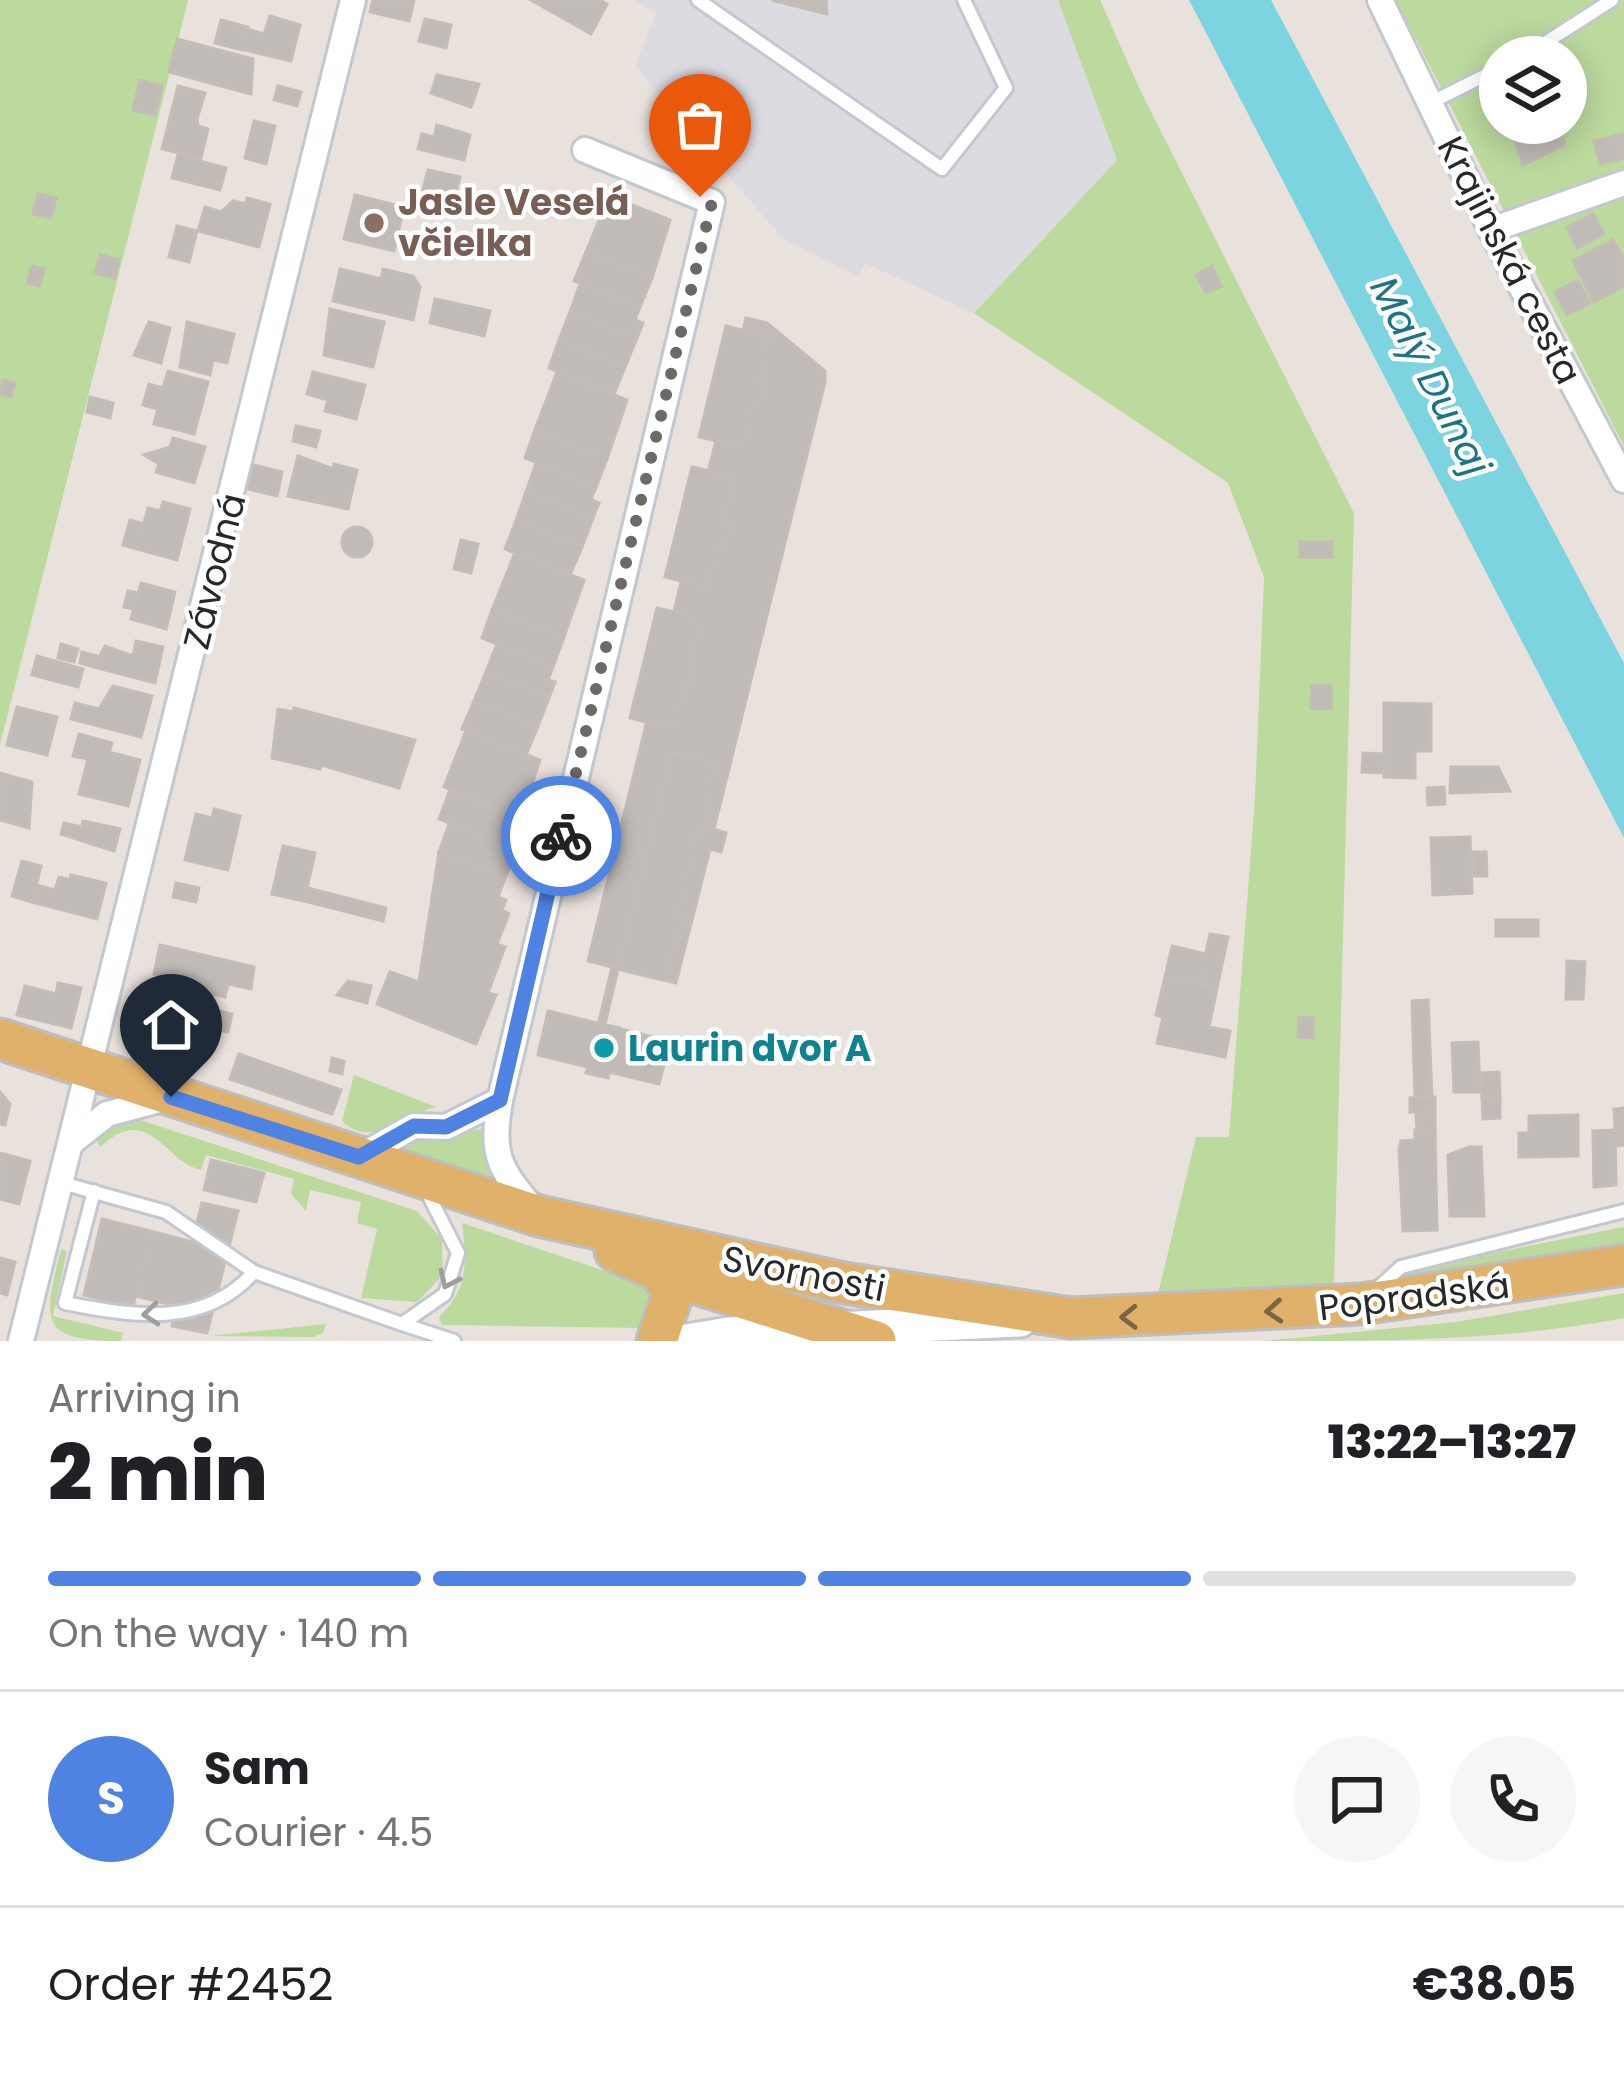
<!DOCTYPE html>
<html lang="en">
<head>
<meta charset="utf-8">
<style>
	body { margin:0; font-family:Poppins,sans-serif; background:#f6f6f6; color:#202124; height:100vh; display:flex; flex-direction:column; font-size:45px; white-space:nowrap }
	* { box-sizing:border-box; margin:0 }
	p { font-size:39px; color:#757577 }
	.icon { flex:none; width:66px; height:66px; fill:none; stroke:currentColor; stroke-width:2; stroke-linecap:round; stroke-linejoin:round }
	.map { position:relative; height:1341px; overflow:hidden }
	.sheet { display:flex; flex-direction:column; background:#fff; flex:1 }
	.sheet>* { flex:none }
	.tools { position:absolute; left:1479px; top:36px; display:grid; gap:24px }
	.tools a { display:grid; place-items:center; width:108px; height:108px; border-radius:50%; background:#fff; box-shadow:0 6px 30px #0003; font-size:60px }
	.pin { position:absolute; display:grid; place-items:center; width:102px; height:102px; color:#fff; margin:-123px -51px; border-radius:50% 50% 50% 0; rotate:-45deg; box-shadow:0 0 12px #0007 }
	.pin .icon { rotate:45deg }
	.courier { position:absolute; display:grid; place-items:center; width:120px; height:120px; margin:-60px; border:9px solid #4e82e3; border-radius:50%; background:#fff; color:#222; box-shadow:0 3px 15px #0007 }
	.overview em { font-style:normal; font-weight:800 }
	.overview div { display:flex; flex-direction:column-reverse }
	.overview { display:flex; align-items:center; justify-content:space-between; height:204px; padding:0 48px }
	h1 { font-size:78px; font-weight:800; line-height:90px }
	.bar { display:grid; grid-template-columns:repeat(4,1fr); gap:18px 12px; align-content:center; height:144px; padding:0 48px }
	.bar i { height:15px; border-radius:9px; background:#e0e0e0 }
	.bar .current { background:#4e82e3 }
	.bar p { grid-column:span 4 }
	.line { display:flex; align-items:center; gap:30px; padding:0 48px; border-top:3px solid #e0e0e0 }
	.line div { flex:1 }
	.round { display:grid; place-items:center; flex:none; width:126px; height:126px; border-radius:63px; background:#f6f6f6 }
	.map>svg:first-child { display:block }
	.industrial { fill:#dcdbe2 }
	.green { fill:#bcd99e; fill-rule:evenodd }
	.water { fill:#7bd4df }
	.building { fill:#c1bbb8; stroke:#c4bcb6; stroke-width:3 }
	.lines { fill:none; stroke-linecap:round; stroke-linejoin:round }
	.lane-casing { stroke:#c3c8d0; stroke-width:18 }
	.street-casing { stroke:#c3c8d0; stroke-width:30 }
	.secondary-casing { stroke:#c3c8d0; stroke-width:39 }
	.primary-casing { stroke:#bebebe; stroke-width:45 }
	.lane { stroke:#fff; stroke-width:12 }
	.street { stroke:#fff; stroke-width:24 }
	.secondary { stroke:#fff; stroke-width:33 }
	.primary { stroke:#dfb16b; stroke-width:39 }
	.oneway { stroke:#9e9e9e }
	.oneway2 { stroke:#7a6646 }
	.done { stroke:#6c6967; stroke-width:12; stroke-dasharray:0 21.6 }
	.route { stroke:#4e82e3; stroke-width:15 }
	.education-dot { fill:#8d6e63; stroke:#fff; stroke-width:4.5 }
	.culture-dot { fill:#0f9aa8; stroke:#fff; stroke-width:4.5 }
	.labels { text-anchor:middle; stroke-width:9; stroke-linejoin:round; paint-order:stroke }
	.education-label { font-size:36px; font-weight:bold; fill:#785e54; stroke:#fff; text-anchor:start }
	.street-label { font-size:36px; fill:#282828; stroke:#fff }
	.culture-label { font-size:36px; font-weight:bold; fill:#0d838f; stroke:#fff; text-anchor:start }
	.water-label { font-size:39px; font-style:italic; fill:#1d7487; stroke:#fff }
</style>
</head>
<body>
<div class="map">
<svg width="1624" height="1341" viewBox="0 0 1624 1341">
	<rect width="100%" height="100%" fill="#e9e1dc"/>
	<!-- industrial -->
	<path class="industrial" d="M633,0H1058L1117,160L973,313L865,263L858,276L782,238L635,66L656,13Z"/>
	<!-- green -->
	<g class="green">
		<path d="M0,0H188L0,745Z"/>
		<path d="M1058,0H1100L1141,92L1354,513L1334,1283L1158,1294L1196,1137H1229L1255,799L1264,577L1228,483L974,313L1117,160Z"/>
		<path d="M1396,0H1624V446ZM1500,57H1566V123H1500Z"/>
		<path d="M354,1075L436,1107C403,1115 372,1150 342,1121Z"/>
		<path d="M134,1118L417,1211L442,1239L443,1275L417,1302L361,1298L377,1229L357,1223L361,1202L310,1190L306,1211L291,1194L294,1179L206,1155L201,1170C164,1162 149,1101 100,1147L95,1136L105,1125Z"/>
		<path d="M487,1128L488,1161L498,1182L402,1152C418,1130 461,1134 487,1128Z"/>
		<path d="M462,1223L656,1288L643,1328L442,1325L439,1317C470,1287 466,1262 462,1223Z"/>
		<path d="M1624,1227V1244L1410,1275L1417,1268Z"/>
		<path d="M61,1249L67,1251L53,1316L123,1333L121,1341C38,1341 43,1321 61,1249Z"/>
		<path d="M1624,1293V1318C1504,1341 1386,1341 1264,1341L1456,1322Z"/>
		<path d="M326,1324L323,1333L313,1337L209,1336Z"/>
	</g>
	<!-- water -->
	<path class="water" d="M1189,0H1271L1624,663V838Z"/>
	<!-- building -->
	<g class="building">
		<path d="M373,0H414L409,21L370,12Z"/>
		<path d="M531,0H600L607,4L591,34Z"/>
		<path d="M772,0H826L827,14Z"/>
		<path d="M270,16L300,25L291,61L241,49L247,29L264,34Z"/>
		<path d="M425,19L451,25L446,48L419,41Z"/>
		<path d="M221,20L248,27L242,50L215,43Z"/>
		<path d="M177,39L253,59L251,94L169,72Z"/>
		<path d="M437,75L479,84L471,107L431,93Z"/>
		<path d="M140,80L162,86L155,115L133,110Z"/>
		<path d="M178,86L205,93L197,119L198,126L208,129L201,158L162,149Z"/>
		<path d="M278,86L301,92L297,106L274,100Z"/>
		<path d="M1566,120L1568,123L1559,126L1565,145L1523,165L1513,133L1504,135L1501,123Z"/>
		<path d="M254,121L275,126L266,164L245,158Z"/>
		<path d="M437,125L470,135L464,160L418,149L422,134L434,137Z"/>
		<path d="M1624,134V158L1600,164L1594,141Z"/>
		<path d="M178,155L226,168L220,190L172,178Z"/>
		<path d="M428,170L460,177L454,201L422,193Z"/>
		<path d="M38,194L56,198L51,218L33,214Z"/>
		<path d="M355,195L404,207L394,251L344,239Z"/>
		<path d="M609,196L670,220L652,278L586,252Z"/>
		<path d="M247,198L270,204L259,247L198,231L205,207L221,212L233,201L246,204Z"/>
		<path d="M1593,214L1604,234L1577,248L1567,228Z"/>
		<path d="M177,226L197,231L189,262L169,257Z"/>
		<path d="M1613,240L1624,260V286L1594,302L1573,261Z"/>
		<path d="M586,252L652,278L640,307L574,281Z"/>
		<path d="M100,255L119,260L115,278L95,273Z"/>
		<path d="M32,266L44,269L40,286L27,283Z"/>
		<path d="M1212,266L1221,286L1206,293L1196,275Z"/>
		<path d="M340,269L381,279L383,269L413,276L420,287L413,320L333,301Z"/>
		<path d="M1577,280L1590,303L1567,315L1555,292Z"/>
		<path d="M580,284L640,307L635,320L643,323L637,338L570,312Z"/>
		<path d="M435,299L490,311L484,336L430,323Z"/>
		<path d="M330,309L384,322L373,367L324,355Z"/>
		<path d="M570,312L637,338L625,367L559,340Z"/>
		<path d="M746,318L767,323L825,371V382L714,829L726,833L721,852L710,849L676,983L618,969L605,1025L620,1028L615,1046L664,1058L662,1066L613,1054L607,1077L587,1072L593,1049L543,1037L545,1029L594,1042L612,967L588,961Z"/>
		<path d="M149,322L170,328L161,363L134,355Z"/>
		<path d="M187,322L234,334L227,363L213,360L210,375L180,367Z"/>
		<path d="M726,326L769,337L758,381L765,383L759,404L753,403L742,447L699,437Z"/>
		<path d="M559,340L625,367L614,394L549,368Z"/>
		<path d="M168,371L208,382L194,434L154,424L158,409L143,405L149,384L163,388Z"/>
		<path d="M313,372L365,385L356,419L325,411L328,400L307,394Z"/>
		<path d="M557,372L627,400L607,459L535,430Z"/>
		<path d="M3,380L15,383L11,397L0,394Z"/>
		<path d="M90,397L113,403L110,418L87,412Z"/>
		<path d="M296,426L320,431L316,447L293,441Z"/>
		<path d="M535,430L607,459L596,487L525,458Z"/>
		<path d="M173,438L205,447L194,483L156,472L159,464L144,455L170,447Z"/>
		<path d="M298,456L333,469L334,464L357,470L348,509L288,496Z"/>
		<path d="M536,463L596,487L591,499L599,503L593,518L526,492Z"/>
		<path d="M254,465L282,472L277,496L248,489Z"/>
		<path d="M692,467L735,477L724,522L731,524L725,545L719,543L708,588L665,577Z"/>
		<path d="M526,492L593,518L582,547L516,521Z"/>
		<path d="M163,502L190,509L177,560L137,549L148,508L160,511Z"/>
		<path d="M130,520L144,524L137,549L123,545Z"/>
		<path d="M516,521L582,547L570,575L505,549Z"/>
		<circle cx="357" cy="542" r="15"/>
		<path d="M461,540L478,544L471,573L454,569Z"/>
		<rect x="1300" y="542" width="32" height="15"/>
		<path d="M515,553L584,580L564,637L492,610Z"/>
		<path d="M141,583L175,592L166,629L131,619Z"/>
		<path d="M128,591L138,593L134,609L124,607Z"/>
		<path d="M657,608L701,618L690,663L696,665L691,686L684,685L673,729L630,718Z"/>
		<path d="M492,610L564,637L553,667L482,638Z"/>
		<path d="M136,641L163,647L155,683L94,667L105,646L133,656Z"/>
		<path d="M61,644L78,649L74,662L58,658Z"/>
		<path d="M497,644L553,667L548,680L555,682L549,698L486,672Z"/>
		<path d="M82,652L97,656L94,667L80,663Z"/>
		<path d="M37,656L83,669L78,687L32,675Z"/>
		<path d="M486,672L549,698L538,726L474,701Z"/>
		<path d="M1312,685L1331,686V709L1311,708Z"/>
		<path d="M113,686L152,696L141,737L71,719L75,703L99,709Z"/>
		<path d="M474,701L538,726L526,755L462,729Z"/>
		<path d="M1384,703L1431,704V751H1415V778L1384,777Z"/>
		<path d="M17,707L57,717L47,755L7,745Z"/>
		<path d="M294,708L415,740L399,788L321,765L320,769L272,758L278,709L293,712Z"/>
		<path d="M466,731L540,760L520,818L444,787Z"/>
		<path d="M79,734L112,743L109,752L140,760L128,806L79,794L88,759L73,756Z"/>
		<path d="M672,752L715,762L704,806L710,808L704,829L698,828L677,914L684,916L662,980L618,969Z"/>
		<path d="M1363,753L1384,754V773L1362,772Z"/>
		<path d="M1451,767H1498L1510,791L1450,793Z"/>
		<path d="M0,773L32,782L29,828L0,820Z"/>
		<path d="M1444,787L1445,804L1428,805L1427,788Z"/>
		<path d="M450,790L520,818L509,846L439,819Z"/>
		<path d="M214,809L240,816L228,870L185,860L196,814L212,818Z"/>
		<path d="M83,821L120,829L114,851L61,834L64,823L82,827Z"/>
		<path d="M450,822L509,846L504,858L512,861L505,878L439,852Z"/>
		<path d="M1470,837L1472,893L1433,895L1431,838Z"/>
		<path d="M283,846L315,853L304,901L272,894Z"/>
		<path d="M439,852L505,878L498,897L506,900L502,910L509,914L497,944L505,947L488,993L496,995L476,1044L377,1004L390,972L419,982Z"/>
		<path d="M1473,852H1486L1487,876H1474Z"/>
		<path d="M22,861L41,866L32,902L12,896Z"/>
		<path d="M71,875L106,883L97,919L32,902L37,885L55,890L59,877L70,880Z"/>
		<path d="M176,883L199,888L196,902L173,897Z"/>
		<path d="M308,888L386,908L383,921L304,901Z"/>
		<rect x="1496" y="920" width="42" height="16"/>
		<path d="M1210,934L1228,937L1217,988L1199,984Z"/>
		<path d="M160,945L254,967L251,989L228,984L225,997L159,981L160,975L154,974Z"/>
		<path d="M1172,946L1206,954L1199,984L1165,977Z"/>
		<path d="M1567,961L1585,962L1583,999H1566Z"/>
		<path d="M1165,977L1217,988L1209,1027L1230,1031L1225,1057L1157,1043L1163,1017L1156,1015Z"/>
		<path d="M348,981L371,986L367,1003L337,995Z"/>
		<path d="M58,983L81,988L71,1028L17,1015L25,986L56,994Z"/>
		<path d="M1428,1000L1432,1097L1415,1098L1412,1001Z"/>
		<path d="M216,1010L232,1014L228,1032L212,1029Z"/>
		<path d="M548,1011L670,1041L659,1084L609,1072L608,1078L586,1073L588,1067L538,1055Z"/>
		<path d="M1299,1017L1313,1018V1038L1298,1037Z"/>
		<path d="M1478,1042L1480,1092H1454L1452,1043Z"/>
		<path d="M239,1054L341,1090L332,1114L230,1079Z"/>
		<path d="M332,1058L344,1061L342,1074L330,1071Z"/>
		<path d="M1499,1072L1500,1096L1482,1097V1073Z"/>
		<path d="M0,1092L10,1104L5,1125L0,1124Z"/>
		<path d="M1500,1096V1118L1483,1119L1482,1097Z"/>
		<path d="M1435,1097V1112H1410V1098Z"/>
		<path d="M1624,1108V1145L1616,1146L1614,1109Z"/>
		<path d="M1435,1112V1130H1417L1416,1113Z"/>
		<path d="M1578,1115V1156L1519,1157V1133H1529V1116Z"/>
		<path d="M1415,1130H1435L1437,1230L1403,1231L1399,1148L1401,1141L1415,1140Z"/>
		<path d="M1615,1130L1616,1185L1594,1187L1593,1131Z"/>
		<path d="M1469,1147H1481L1484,1216H1450L1448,1155Z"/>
		<path d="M0,1153L30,1161L19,1204L0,1199Z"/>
		<path d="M211,1160L264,1173L256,1202L204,1190Z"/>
		<path d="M202,1203L238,1211L207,1333L172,1326L177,1306L135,1296L151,1231L192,1242Z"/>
		<path d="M102,1219L151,1231L133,1307L84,1295Z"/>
		<path d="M0,1258L15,1262L7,1295L0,1293Z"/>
	</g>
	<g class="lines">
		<!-- lane casing -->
		<g class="lane-casing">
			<g id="lane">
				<path d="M698,0L942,169L1006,88L964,0"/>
				<path d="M1523,57L1612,0"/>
				<path d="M1430,103L1500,68"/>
				<path d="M62,1183L166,1212L254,1272L402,1324L445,1294L458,1253L426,1190"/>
				<path d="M94,1191L65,1303C132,1316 204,1329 254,1272"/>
				<path d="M1377,1289L1401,1267L1624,1211"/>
				<path d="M402,1324L454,1341"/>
			</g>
		</g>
		<!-- street casing -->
		<g class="street-casing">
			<g id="street">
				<path d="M1380,0L1491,230L1624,480"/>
				<path d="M1491,230L1624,183"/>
				<path d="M73,1141L107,1114L167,1098"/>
				<path d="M359,1157L414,1126L446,1127L500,1100"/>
				<path d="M534,1210C498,1167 491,1156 500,1100L712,202L585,150"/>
				<path d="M21,1341L353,0"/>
			</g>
		</g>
		<!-- secondary casing -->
		<g class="secondary-casing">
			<path id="secondary" d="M687,1341L729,1334L1020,1320"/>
		</g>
		<!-- primary casing -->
		<g class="primary-casing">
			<g id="primary">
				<path d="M0,1039L539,1216L844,1283L1071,1318L1361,1304L1624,1265"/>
				<path d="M615,1251L663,1273L876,1341"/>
				<path d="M657,1341L672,1296L663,1273"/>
			</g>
		</g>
		<!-- lane -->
		<use href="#lane" class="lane"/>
		<!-- street -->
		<use href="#street" class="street"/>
		<!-- secondary -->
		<use href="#secondary" class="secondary"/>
		<!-- primary -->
		<use href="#primary" class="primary"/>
	</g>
	<!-- one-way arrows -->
	<defs><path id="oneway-chevron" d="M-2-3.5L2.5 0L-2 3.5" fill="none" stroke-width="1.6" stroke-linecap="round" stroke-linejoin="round" transform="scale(3)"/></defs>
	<g class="oneway">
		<use href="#oneway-chevron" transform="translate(448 1280) rotate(115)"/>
		<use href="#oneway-chevron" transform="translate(151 1314) rotate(175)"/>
	</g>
	<g class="oneway2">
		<use href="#oneway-chevron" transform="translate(1274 1311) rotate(176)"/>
		<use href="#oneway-chevron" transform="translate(1129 1317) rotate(179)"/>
	</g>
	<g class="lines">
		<!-- done -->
		<path class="done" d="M561,836L712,202L700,197"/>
		<!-- route -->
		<path class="route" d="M171,1097L359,1157L414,1126L446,1127L500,1100L561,836"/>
	</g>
	<!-- markers -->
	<circle class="education-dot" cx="374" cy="223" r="12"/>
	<circle class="culture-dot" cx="604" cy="1048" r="12"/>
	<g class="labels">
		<!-- education labels -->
		<g class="education-label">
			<text x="398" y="215">Jasle Veselá<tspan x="398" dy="41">včielka</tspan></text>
		</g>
		<!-- street labels -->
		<g class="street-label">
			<text transform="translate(1510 260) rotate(63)" y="13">Krajinská cesta</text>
			<text transform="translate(214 571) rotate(-76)" y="13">Závodná</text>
			<text transform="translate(804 1273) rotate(11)" y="13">Svornosti</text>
			<text transform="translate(1414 1296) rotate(-7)" y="13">Popradská</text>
		</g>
		<!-- culture labels -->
		<g class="culture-label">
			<text x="628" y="1061">Laurin dvor A</text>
		</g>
		<!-- water labels -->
		<g class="water-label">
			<text transform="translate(1431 376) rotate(63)" y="14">Malý Dunaj</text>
		</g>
	</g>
</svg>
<div class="tools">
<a><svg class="icon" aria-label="layers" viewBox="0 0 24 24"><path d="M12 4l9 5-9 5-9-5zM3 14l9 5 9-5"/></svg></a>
</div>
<div class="pin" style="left:700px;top:197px;background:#ea580c"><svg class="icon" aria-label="bag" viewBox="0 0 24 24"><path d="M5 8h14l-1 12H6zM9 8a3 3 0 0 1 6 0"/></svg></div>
<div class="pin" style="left:171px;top:1097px;background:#1f2937"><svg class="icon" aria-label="home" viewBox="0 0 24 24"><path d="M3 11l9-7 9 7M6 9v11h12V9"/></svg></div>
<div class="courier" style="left:561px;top:836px"><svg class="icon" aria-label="bike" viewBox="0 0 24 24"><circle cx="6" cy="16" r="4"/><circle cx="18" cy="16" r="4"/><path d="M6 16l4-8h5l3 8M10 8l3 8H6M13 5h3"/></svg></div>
</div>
<section class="sheet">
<div class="overview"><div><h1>2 min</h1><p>Arriving in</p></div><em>13:22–13:27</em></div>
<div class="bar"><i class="current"></i><i class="current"></i><i class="current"></i><i></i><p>On the way · 140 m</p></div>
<div class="line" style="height:216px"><b class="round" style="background:#4e82e3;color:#fff">S</b><div><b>Sam</b><p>Courier · 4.5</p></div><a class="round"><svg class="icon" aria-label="chat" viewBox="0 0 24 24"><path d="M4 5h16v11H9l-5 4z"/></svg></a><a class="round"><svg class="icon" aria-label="phone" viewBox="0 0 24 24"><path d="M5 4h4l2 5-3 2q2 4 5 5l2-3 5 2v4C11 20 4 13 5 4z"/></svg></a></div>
<div class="line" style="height:156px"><div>Order #2452</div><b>€38.05</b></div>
</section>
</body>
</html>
